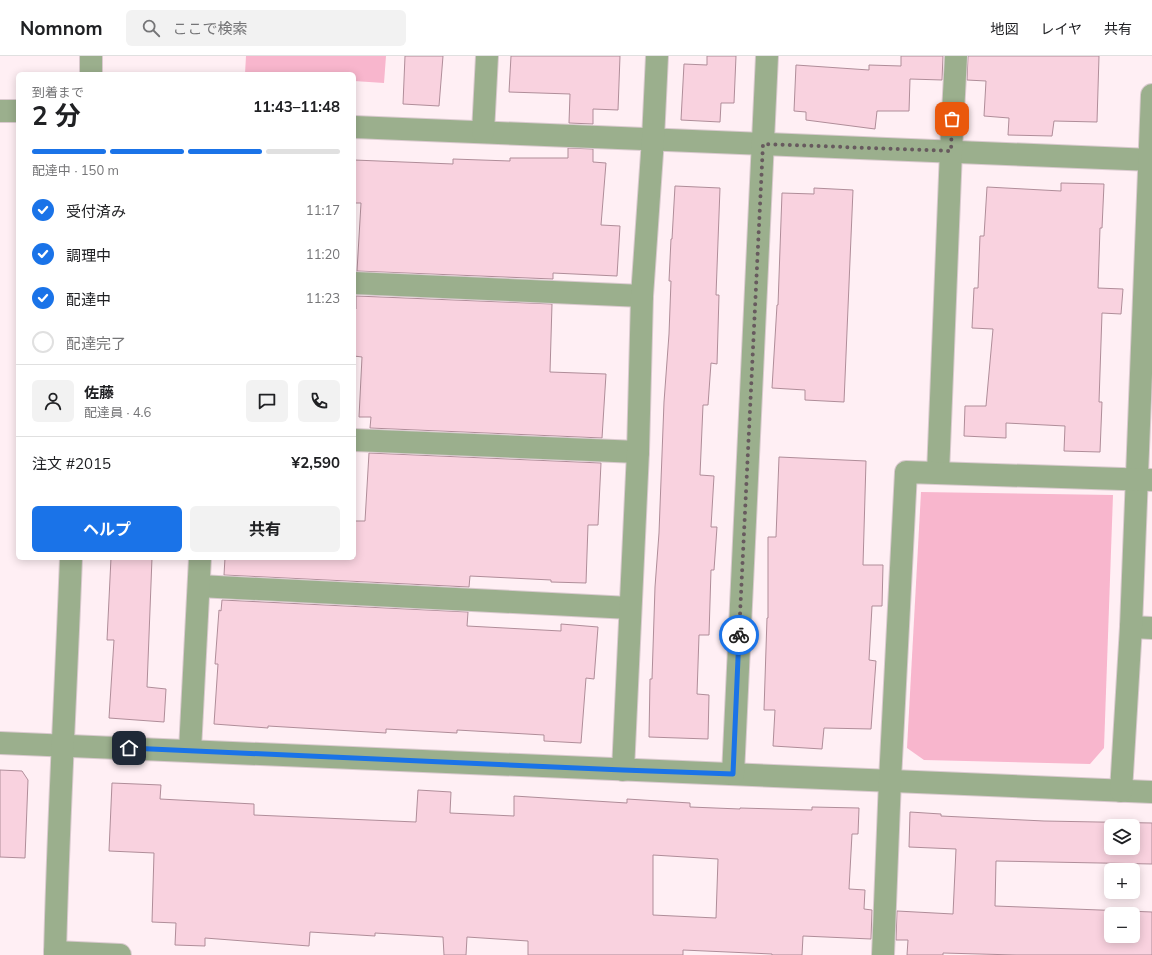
<!DOCTYPE html>
<html lang="ja">
<head>
<meta charset="utf-8">
<style>
	body { margin:0; font-family:Mulish,"Noto Sans JP",sans-serif; background:#f2f2f2; color:#202124; height:100vh; display:flex; flex-direction:column; font-size:15px; white-space:nowrap }
	* { box-sizing:border-box; margin:0 }
	p { font-size:13px; color:#757577 }
	.icon { flex:none; width:22px; height:22px; fill:none; stroke:currentColor; stroke-width:2; stroke-linecap:round; stroke-linejoin:round }
	.map { position:relative; flex:1; overflow:hidden }
	.drawer { position:absolute; left:16px; top:16px; width:340px; height:488px; display:flex; flex-direction:column; background:#fff; border-radius:6px; box-shadow:0 2px 10px #0003 }
	.drawer>* { flex:none }
	.fabs { position:absolute; left:1104px; top:763px; display:grid; gap:8px }
	.fabs a { display:grid; place-items:center; width:36px; height:36px; border-radius:6px; background:#fff; box-shadow:0 2px 10px #0003; font-size:20px }
	.pin { position:absolute; display:grid; place-items:center; width:34px; height:34px; color:#fff; margin:-17px; border-radius:8px; box-shadow:0 2px 6px #0006 }
	.courier { position:absolute; display:grid; place-items:center; width:40px; height:40px; margin:-20px; border:3px solid #1a73e8; border-radius:50%; background:#fff; color:#222; box-shadow:0 1px 5px #0007 }
	.head em { font-style:normal; font-weight:700 }
	.head div { display:flex; flex-direction:column-reverse }
	.head { display:flex; align-items:center; justify-content:space-between; height:68px; padding:0 16px }
	h1 { font-size:26px; font-weight:700; line-height:30px }
	.bar { display:grid; grid-template-columns:repeat(4,1fr); gap:6px 4px; align-content:center; height:48px; padding:0 16px }
	.bar i { height:5px; border-radius:3px; background:#e0e0e0 }
	.bar .selected { background:#1a73e8 }
	.bar p { grid-column:span 4 }
	.line { display:flex; align-items:center; gap:10px; padding:0 16px; border-top:1px solid #e0e0e0 }
	.line div { flex:1 }
	.round { display:grid; place-items:center; flex:none; width:42px; height:42px; border-radius:6px; background:#f2f2f2 }
	ol { padding:0 16px; list-style:none }
	li { display:flex; align-items:center; gap:12px; height:44px }
	li p { margin-inline-start:auto }
	li .icon { padding:4px; border-radius:50%; background:#1a73e8; color:#fff; stroke-width:4 }
	li:last-child { color:#757577 }
	li i { width:22px; height:22px; border:2px solid #e0e0e0; border-radius:50% }
	.action { display:flex; gap:8px; margin-top:auto; padding:8px 16px }
	.action a { flex:1; height:46px; border-radius:6px; background:#1a73e8; color:#fff; font-size:16px; font-weight:700; line-height:46px; text-align:center }
	.action a+a { background:#f2f2f2; color:#202124 }
	header { display:flex; align-items:center; gap:24px; box-sizing:border-box; height:56px; padding:0 20px; background:#fff; border-bottom:1px solid #e0e0e0 }
	header strong { font-size:19px }
	nav { display:flex; gap:22px; margin-inline-start:auto; font-size:14px }
	.search { width:280px; height:36px; background:#f2f2f2; display:flex; align-items:center; gap:10px; box-sizing:border-box; padding:0 14px; border-radius:6px; color:#757577; font-size:15px }
	.map>svg:first-child { display:block }
	.green { fill:#f8b6cd }
	.building { fill:#f9d2df; stroke:#b08d99; fill-rule:evenodd }
	.lines { fill:none; stroke-linecap:round; stroke-linejoin:round }
	.minor-casing { stroke:#dacacf; stroke-width:24 }
	.minor { stroke:#9baf8d; stroke-width:22 }
	.done { stroke:#675a5e; stroke-width:4; stroke-dasharray:0 7.2 }
	.route { stroke:#1a73e8; stroke-width:5 }
</style>
</head>
<body>
<header>
<strong>Nomnom</strong>
<div class="search"><svg class="icon" aria-label="search" viewBox="0 0 24 24"><circle cx="10" cy="10" r="6"/><path d="M15 15l6 6"/></svg>ここで検索</div>
<nav><a>地図</a><a>レイヤ</a><a>共有</a></nav>
</header>
<div class="map">
<svg width="1152" height="899" viewBox="0 0 1152 899">
	<rect width="100%" height="100%" fill="#ffeff4"/>
	<!-- green -->
	<g class="green">
		<path d="M246,0H386L384,27L354,25V18H245Z"/>
		<path d="M921,436L1113,439L1104,692L1090,708L924,704L907,692Z"/>
	</g>
	<!-- building -->
	<g class="building">
		<path d="M405,0H443L439,50L403,48Z"/>
		<path d="M511,0H620L618,54L593,53V68L569,67L570,38L509,36Z"/>
		<path d="M707,0H736L734,47H721L720,66L681,64L684,8L707,9Z"/>
		<path d="M901,0H943L942,24L910,23L909,55H877L875,73L806,64V56L794,55L796,9L869,14V9L901,10Z"/>
		<path d="M968,0H1099L1097,66L1054,65L1052,80L1008,79L1009,62L984,60L986,25L967,24Z"/>
		<path d="M568,92L593,93V106L606,107L601,169L620,170L617,220L553,217V223L357,215L361,147H354V104L453,108V103L510,105V102H568Z"/>
		<path d="M1061,127L1104,128L1102,172H1100L1098,232L1123,233L1121,258L1102,257L1099,346H1102L1100,396L1064,395L1065,370L1006,367V382L964,380L965,350H986L993,273L972,272L974,232H978L980,180H984L987,131L1061,135Z"/>
		<path d="M675,130L720,132L716,239H719L717,308L711,307L708,349H703L700,419L714,420L711,471H717L714,514H711L709,579H699L697,638L709,639L708,683L649,681L650,623H652L655,531L659,477L664,346L669,278L671,225H669L671,183H672Z"/>
		<path d="M814,132L853,134L844,346L805,344V334L772,332L777,249H778L782,137L814,138Z"/>
		<path d="M356,240L552,248L550,316L606,318L602,382L370,372L371,361H359L362,301L354,300V253H356Z"/>
		<path d="M369,397L601,407L598,469H588L586,527L551,526V524L470,520L469,531L224,519L225,502H354V465H365Z"/>
		<path d="M779,401L866,405L863,509H883L882,550H872L869,604L876,605L871,673L824,672L822,693L773,690L775,654H764L767,562H768V481H776Z"/>
		<path d="M111,502H152L147,631L166,633L164,666L109,662L114,584H107Z"/>
		<path d="M222,544L468,556L467,570L561,575V568L598,571L594,623L586,622L581,687L544,685V679L457,674V677L386,673V677L268,670V672L214,668L218,608H215L219,554L221,555Z"/>
		<path d="M0,714L22,715L28,724L25,802L0,801Z"/>
		<path d="M112,727L161,729L160,743L254,748V759L416,766L418,734L451,736L450,757L514,760V740L627,747V743L690,747V751L740,753V752L812,754V751L859,752L858,778H852L849,833L865,834L864,853L872,854L871,883L803,880L802,899H772V898L683,894V899H528V885L467,881L466,899H444L443,881L375,877V880L310,876L309,890L205,882V890L175,889L176,867L152,866L154,797L109,795ZM653,799L718,803L716,862L653,859Z"/>
		<path d="M910,756L941,758V760L1044,765L1152,767V808L996,805L995,850L1152,856V899H1016L943,897V899H907L908,884H896L897,855L953,858L956,793L909,791ZM1111,770H1133V792H1111ZM1111,858H1133V880H1111Z"/>
	</g>
	<g class="lines">
		<!-- minor casing -->
		<g class="minor-casing">
			<g id="minor">
				<path d="M91,18V0"/>
				<path d="M0,55H18"/>
				<path d="M354,71L1152,104"/>
				<path d="M483,76L487,0"/>
				<path d="M354,227L642,240"/>
				<path d="M354,384L638,396"/>
				<path d="M938,417L951,95L956,0"/>
				<path d="M199,530L630,552"/>
				<path d="M1131,571L1152,572"/>
				<path d="M0,687L1152,736"/>
				<path d="M190,694L200,502"/>
				<path d="M623,714L638,396L642,240L653,83L657,0"/>
				<path d="M733,718L767,0"/>
				<path d="M1121,735L1131,571L1152,39"/>
				<path d="M55,896L120,899"/>
				<path d="M55,899C58,767 66,634 71,502"/>
				<path d="M883,899L890,724L906,416L1152,424"/>
			</g>
		</g>
		<!-- minor -->
		<use href="#minor" class="minor"/>
	</g>
	<g class="lines">
		<!-- done -->
		<path class="done" d="M739,579L763,88L951,95L952,63"/>
		<!-- route -->
		<path class="route" d="M129,692L623,714L733,718L739,579"/>
	</g>
</svg>
<div class="fabs">
<a><svg class="icon" aria-label="layers" viewBox="0 0 24 24"><path d="M12 4l9 5-9 5-9-5zM3 14l9 5 9-5"/></svg></a>
<a>+</a>
<a>−</a>
</div>
<div class="pin" style="left:952px;top:63px;background:#ea580c"><svg class="icon" aria-label="bag" viewBox="0 0 24 24"><path d="M5 8h14l-1 12H6zM9 8a3 3 0 0 1 6 0"/></svg></div>
<div class="pin" style="left:129px;top:692px;background:#1f2937"><svg class="icon" aria-label="home" viewBox="0 0 24 24"><path d="M3 11l9-7 9 7M6 9v11h12V9"/></svg></div>
<div class="courier" style="left:739px;top:579px"><svg class="icon" aria-label="bike" viewBox="0 0 24 24"><circle cx="6" cy="16" r="4"/><circle cx="18" cy="16" r="4"/><path d="M6 16l4-8h5l3 8M10 8l3 8H6M13 5h3"/></svg></div>
<section class="drawer">
<div class="head"><div><h1>2 分</h1><p>到着まで</p></div><em>11:43–11:48</em></div>
<div class="bar"><i class="selected"></i><i class="selected"></i><i class="selected"></i><i></i><p>配達中 · 150 m</p></div>
<ol>
<li><svg class="icon" aria-label="check" viewBox="0 0 24 24"><path d="M5 12l5 5 9-10"/></svg>受付済み<p>11:17</p></li>
<li><svg class="icon" aria-label="check" viewBox="0 0 24 24"><path d="M5 12l5 5 9-10"/></svg>調理中<p>11:20</p></li>
<li><svg class="icon" aria-label="check" viewBox="0 0 24 24"><path d="M5 12l5 5 9-10"/></svg>配達中<p>11:23</p></li>
<li><i></i>配達完了</li>
</ol>
<div class="line" style="height:72px"><a class="round"><svg class="icon" aria-label="person" viewBox="0 0 24 24"><circle cx="12" cy="8" r="4"/><path d="M4 21q1-7 8-7t8 7"/></svg></a><div><b>佐藤</b><p>配達員 · 4.6</p></div><a class="round"><svg class="icon" aria-label="chat" viewBox="0 0 24 24"><path d="M4 5h16v11H9l-5 4z"/></svg></a><a class="round"><svg class="icon" aria-label="phone" viewBox="0 0 24 24"><path d="M5 4h4l2 5-3 2q2 4 5 5l2-3 5 2v4C11 20 4 13 5 4z"/></svg></a></div>
<div class="line" style="height:52px"><div>注文 #2015</div><b>¥2,590</b></div>
<div class="action"><a>ヘルプ</a><a>共有</a></div>
</section>
</div>
</body>
</html>
